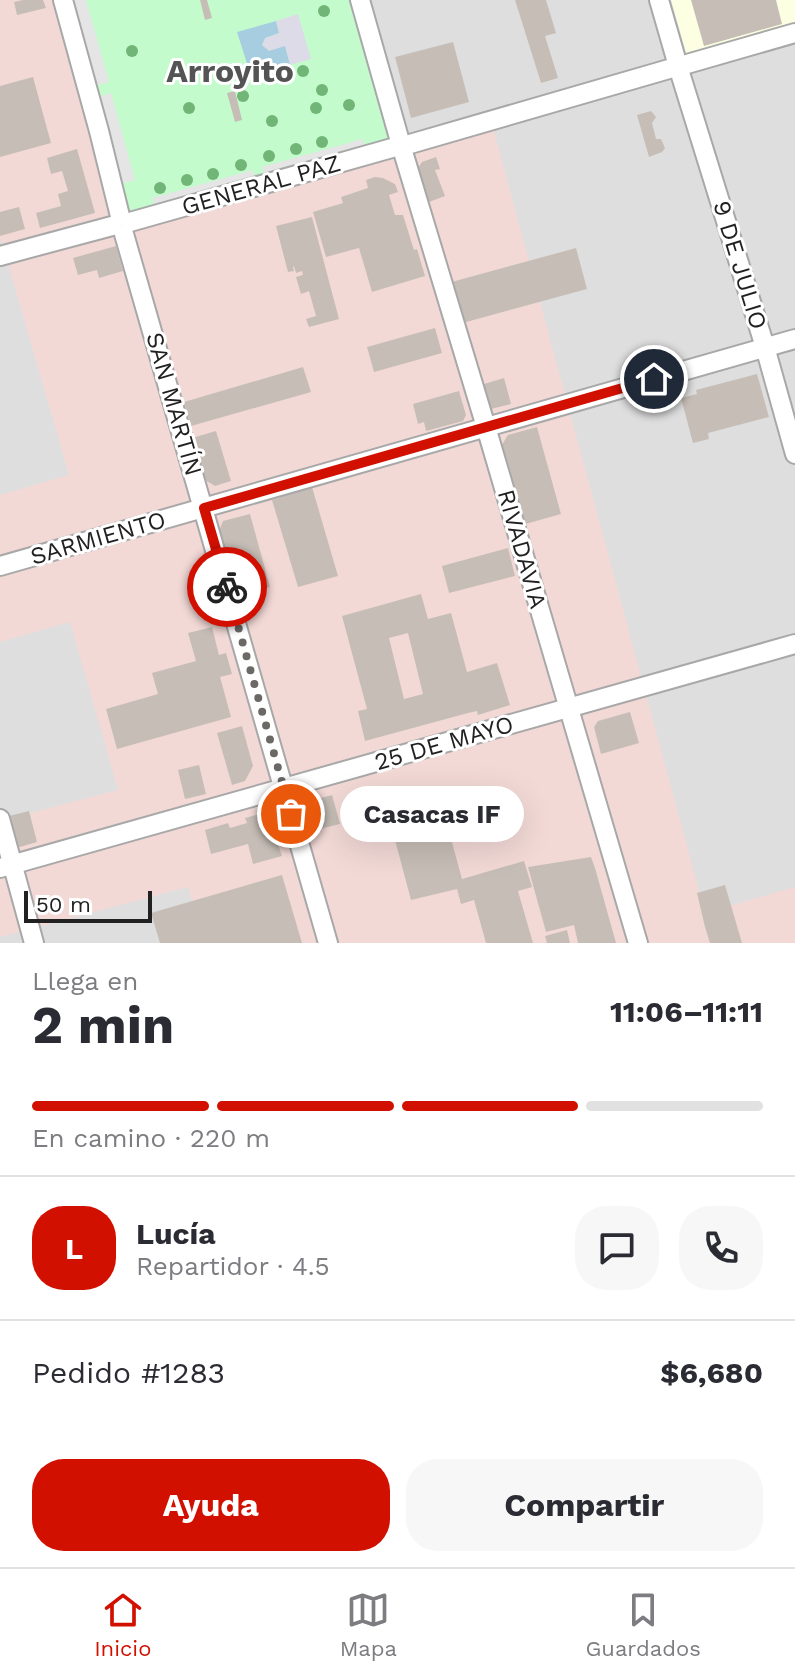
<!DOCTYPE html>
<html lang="es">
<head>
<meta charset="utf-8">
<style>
	body { margin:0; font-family:"Work Sans",sans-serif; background:#f7f7f7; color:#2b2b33; height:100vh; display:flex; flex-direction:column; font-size:30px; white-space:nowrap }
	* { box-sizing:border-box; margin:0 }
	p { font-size:26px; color:#7c7c81 }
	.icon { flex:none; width:44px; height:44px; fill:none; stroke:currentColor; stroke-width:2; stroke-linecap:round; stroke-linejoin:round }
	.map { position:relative; height:943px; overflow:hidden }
	.panel { display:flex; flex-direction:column; background:#fff; flex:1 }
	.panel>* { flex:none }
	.scale { position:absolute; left:24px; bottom:20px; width:128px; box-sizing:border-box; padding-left:8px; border:4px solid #212121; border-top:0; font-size:22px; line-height:28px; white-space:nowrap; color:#212121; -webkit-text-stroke:6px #fff; paint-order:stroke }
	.pin { position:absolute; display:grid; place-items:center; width:68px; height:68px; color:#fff; margin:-34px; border:4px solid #fff; border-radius:50%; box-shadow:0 2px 8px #0007 }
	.courier { position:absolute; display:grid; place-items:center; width:80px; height:80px; margin:-40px; border:6px solid #d11000; border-radius:50%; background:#fff; color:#222; box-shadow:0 2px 10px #0007 }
	.bubble { position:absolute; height:56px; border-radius:28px; background:#fff; box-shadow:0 8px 32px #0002; font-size:26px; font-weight:700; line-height:56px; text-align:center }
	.overview em { font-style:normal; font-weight:700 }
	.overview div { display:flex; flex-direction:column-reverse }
	.overview { display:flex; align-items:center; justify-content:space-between; height:136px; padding:0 32px }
	h1 { font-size:52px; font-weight:700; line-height:60px }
	.bar { display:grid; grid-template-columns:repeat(4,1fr); gap:12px 8px; align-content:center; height:96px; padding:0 32px }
	.bar i { height:10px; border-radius:6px; background:#e1e1e2 }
	.bar .on { background:#d11000 }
	.bar p { grid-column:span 4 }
	.line { display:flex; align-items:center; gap:20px; padding:0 32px; border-top:2px solid #e1e1e2 }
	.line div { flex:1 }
	.round { display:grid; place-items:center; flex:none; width:84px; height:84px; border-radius:32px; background:#f7f7f7 }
	.action { display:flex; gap:16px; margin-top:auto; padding:16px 32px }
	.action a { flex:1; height:92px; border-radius:32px; background:#d11000; color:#fff; font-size:32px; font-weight:700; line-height:92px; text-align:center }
	.action a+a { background:#f7f7f7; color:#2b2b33 }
	.menu { display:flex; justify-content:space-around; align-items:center; height:112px; border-top:2px solid #e1e1e2; background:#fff; font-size:22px; color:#7c7c81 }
	.menu a { display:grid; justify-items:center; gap:4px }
	.menu .on { color:#d11000 }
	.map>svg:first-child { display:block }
	.residential { fill:#dfdede }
	.commercial { fill:#f2d9d6 }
	.education { fill:#fdffe2 }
	.park { fill:#c4fbcd }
	.parking { fill:#e5e5e5 }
	.plaza { fill:#dcdbe7 }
	.water { fill:#a6cee0 }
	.building { fill:#c6beb6; fill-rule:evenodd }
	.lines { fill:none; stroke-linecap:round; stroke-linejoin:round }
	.minor-casing { stroke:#a8a8a8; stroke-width:22 }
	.minor { stroke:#fff; stroke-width:18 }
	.tree { fill:#71b577 }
	.done { stroke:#6a6966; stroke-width:8; stroke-dasharray:0 14.4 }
	.route { stroke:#d11000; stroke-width:10 }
	.labels { text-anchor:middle; stroke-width:6; stroke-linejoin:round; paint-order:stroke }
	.street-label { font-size:24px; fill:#212121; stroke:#fff }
	.district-label { font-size:32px; font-weight:bold; fill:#545454; stroke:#fff }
</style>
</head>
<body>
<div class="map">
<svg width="795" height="943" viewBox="0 0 795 943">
	<rect width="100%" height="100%" fill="#f1efe7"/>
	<!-- residential -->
	<rect class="residential" x="0" y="0" width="795" height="943"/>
	<!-- commercial -->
	<path class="commercial" d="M0,0H370L413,150L492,124L705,913L795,887V943H204L188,887L0,937V821L118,790L70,622L0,642V495L69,475L0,236Z"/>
	<!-- education -->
	<path class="education" d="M671,0H795V27L687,56Z"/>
	<!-- park -->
	<path class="park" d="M68,0H354L392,135L388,144L132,217L125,212Z"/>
	<!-- parking -->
	<g class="parking">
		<path d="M69,0H86L109,82L94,86Z"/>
		<path d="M111,93L135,180L120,184L97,97Z"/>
		<path d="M363,139L366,151L266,179L262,167Z"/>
		<path d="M253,170L256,182L156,210L152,198Z"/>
	</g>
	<!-- plaza -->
	<path class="plaza" d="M298,14L311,59L290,65L285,47L269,51L264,48L262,42L265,38L279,33L276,21Z"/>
	<!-- water -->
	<path class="water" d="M276,21L279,33L265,38L262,45L269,51L285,46L290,65L251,76L237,32Z"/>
	<!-- building -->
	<g class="building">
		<path d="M23,0H43L46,8L17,15L14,2Z"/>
		<path d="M200,0H207L212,18L205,20Z"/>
		<path d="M515,0H546L556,33L545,36L558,78L541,83Z"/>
		<path d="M691,0H776L782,24L704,46Z"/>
		<path d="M453,42L469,102L411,118L395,57Z"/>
		<path d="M33,77L51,143L0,157V86Z"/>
		<path d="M235,91L242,120L235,122L227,93Z"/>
		<path d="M651,111L656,117L652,123L656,139H661L665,148L662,152L649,157L637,115Z"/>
		<path d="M77,149L95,213L40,228L36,213L61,206L58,194L68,191L62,171L51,174L47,158Z"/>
		<path d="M436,157L440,169L435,170L445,196L429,202L418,168L422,162Z"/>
		<path d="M375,177L383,178L395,184L398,192L389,195L395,215H403L414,250L417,249L425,276L372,292L359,248L326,257L313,212L343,203L341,197L368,188L366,180Z"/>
		<path d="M19,207L25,229L0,236V212Z"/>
		<path d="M312,217L339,319L309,327L306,319L316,316L309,291L301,294L296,277L303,275L302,271L296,273L294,266L293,267L294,271L288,272L276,226Z"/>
		<path d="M116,246L123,271L99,278L97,270L78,275L73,258Z"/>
		<path d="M576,248L587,289L459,324L448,283Z"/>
		<path d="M435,328L442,353L374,372L367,347Z"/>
		<path d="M303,367L311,392L191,426L184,402Z"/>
		<path d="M757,374L769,417L708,433L709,439L693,443L681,398L697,394L696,390Z"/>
		<path d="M504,378L511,404L491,409L484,384Z"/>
		<path d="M459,391L466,415L463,421L426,431L424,422L418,424L413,404Z"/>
		<path d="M537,427L561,514L522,525L500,448L508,435Z"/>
		<path d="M216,431L231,481L215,486L205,480L192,438Z"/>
		<path d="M312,487L338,576L298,587L272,500Z"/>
		<path d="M250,514L270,587L237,596L219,531L223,521Z"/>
		<path d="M508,548L515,576L449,593L442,566Z"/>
		<path d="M421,594L428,619L451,613L467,672L497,663L510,705L478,715L477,711L468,713L365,741L358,711L367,709L342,616ZM408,633L423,694L404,699L389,638Z"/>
		<path d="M212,627L219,655L226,653L232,674L220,677L231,717L117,749L106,709L158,694L152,673L196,661L188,633Z"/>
		<path d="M630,712L639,743L601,754L594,727L598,721Z"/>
		<path d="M242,726L253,766L245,781L232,785L217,733Z"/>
		<path d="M199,765L206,794L185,799L178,770Z"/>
		<path d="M332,795L340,824L307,832L300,808L303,803Z"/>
		<path d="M29,811L37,842L20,847L12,842L5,817Z"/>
		<path d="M260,814L269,818L282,856L253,864L248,844L211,854L205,830L228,823L230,828L247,823L245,818Z"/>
		<path d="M447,824L462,879L524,861L532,887L518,891L533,943H486L474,900L461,904L457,889L411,900L395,840Z"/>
		<path d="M591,857L595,868L616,943H578L574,925L546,932L528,867Z"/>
		<path d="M282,875L302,943H160L151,913Z"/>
		<path d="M725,885L742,943H710L705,927L697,893Z"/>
		<path d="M567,930L570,943H547L545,936Z"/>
	</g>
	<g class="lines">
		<!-- minor casing -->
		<g class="minor-casing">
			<g id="minor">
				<path d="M63,0L99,131L120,216"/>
				<path d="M360,0L399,138"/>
				<path d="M659,0L676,59"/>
				<path d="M687,64L795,33"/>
				<path d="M681,76L765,347L795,454"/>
				<path d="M410,144L669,69"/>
				<path d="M404,155L486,427L638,943"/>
				<path d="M130,222L392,148"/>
				<path d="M124,234L328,943"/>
				<path d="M0,256L112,226"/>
				<path d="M0,566L795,339"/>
				<path d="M0,819L34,943"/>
				<path d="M0,868L795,644"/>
			</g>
		</g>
		<!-- minor -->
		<use href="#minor" class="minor"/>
	</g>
	<!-- trees -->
	<g class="tree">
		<circle cx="324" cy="11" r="6"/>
		<circle cx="132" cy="51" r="6"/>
		<circle cx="303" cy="71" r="6"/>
		<circle cx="322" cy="90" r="6"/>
		<circle cx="243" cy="96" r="6"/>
		<circle cx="349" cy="105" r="6"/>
		<circle cx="189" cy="108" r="6"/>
		<circle cx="316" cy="108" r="6"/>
		<circle cx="272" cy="121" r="6"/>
		<circle cx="322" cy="142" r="6"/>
		<circle cx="296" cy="149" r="6"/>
		<circle cx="269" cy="156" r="6"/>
		<circle cx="241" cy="165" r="6"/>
		<circle cx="213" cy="174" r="6"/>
		<circle cx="187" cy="180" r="6"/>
		<circle cx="160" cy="188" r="6"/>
	</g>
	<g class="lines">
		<!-- done -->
		<path class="done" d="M227,587L291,814"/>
		<!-- route -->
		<path class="route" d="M227,587L204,508L654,379"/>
	</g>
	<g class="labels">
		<!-- street labels -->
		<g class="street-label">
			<text transform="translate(261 185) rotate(-16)" y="8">GENERAL PAZ</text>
			<text transform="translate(740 265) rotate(73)" y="8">9 DE JULIO</text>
			<text transform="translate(174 404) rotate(74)" y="8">SAN MARTÍN</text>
			<text transform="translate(98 538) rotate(-16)" y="8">SARMIENTO</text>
			<text transform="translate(522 549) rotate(74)" y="8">RIVADAVIA</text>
			<text transform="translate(444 743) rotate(-16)" y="8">25 DE MAYO</text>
		</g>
		<!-- district labels -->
		<g class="district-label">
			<text x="230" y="82">Arroyito</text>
		</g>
	</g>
</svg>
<div class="scale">50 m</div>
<div class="pin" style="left:291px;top:814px;background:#ea580c"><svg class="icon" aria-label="bag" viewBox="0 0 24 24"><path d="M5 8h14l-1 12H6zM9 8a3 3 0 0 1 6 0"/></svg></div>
<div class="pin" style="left:654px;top:379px;background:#1f2937"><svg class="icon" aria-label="home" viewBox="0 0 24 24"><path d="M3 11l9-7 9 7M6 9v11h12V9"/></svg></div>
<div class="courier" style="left:227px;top:587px"><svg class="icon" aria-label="bike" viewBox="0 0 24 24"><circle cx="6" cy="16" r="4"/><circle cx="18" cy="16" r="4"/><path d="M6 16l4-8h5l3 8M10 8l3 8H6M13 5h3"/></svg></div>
<div class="bubble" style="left:340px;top:786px;width:184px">Casacas IF</div>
</div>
<section class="panel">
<div class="overview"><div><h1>2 min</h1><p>Llega en</p></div><em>11:06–11:11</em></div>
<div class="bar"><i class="on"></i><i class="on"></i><i class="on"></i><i></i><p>En camino · 220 m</p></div>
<div class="line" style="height:144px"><b class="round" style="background:#d11000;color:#fff">L</b><div><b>Lucía</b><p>Repartidor · 4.5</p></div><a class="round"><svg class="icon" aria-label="chat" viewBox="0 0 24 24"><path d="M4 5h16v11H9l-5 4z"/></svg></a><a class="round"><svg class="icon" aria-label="phone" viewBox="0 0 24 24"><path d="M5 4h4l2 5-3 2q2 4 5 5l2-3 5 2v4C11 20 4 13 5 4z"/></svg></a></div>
<div class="line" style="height:104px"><div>Pedido #1283</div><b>$6,680</b></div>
<div class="action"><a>Ayuda</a><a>Compartir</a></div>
</section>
<nav class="menu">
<a class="on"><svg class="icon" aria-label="home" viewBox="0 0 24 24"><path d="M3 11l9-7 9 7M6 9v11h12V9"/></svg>Inicio</a>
<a><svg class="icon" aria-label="map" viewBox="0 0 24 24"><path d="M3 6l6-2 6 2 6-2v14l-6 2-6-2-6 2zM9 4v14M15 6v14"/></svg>Mapa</a>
<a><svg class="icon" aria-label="saved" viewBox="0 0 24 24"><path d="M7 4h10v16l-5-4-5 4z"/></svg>Guardados</a>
</nav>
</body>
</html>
